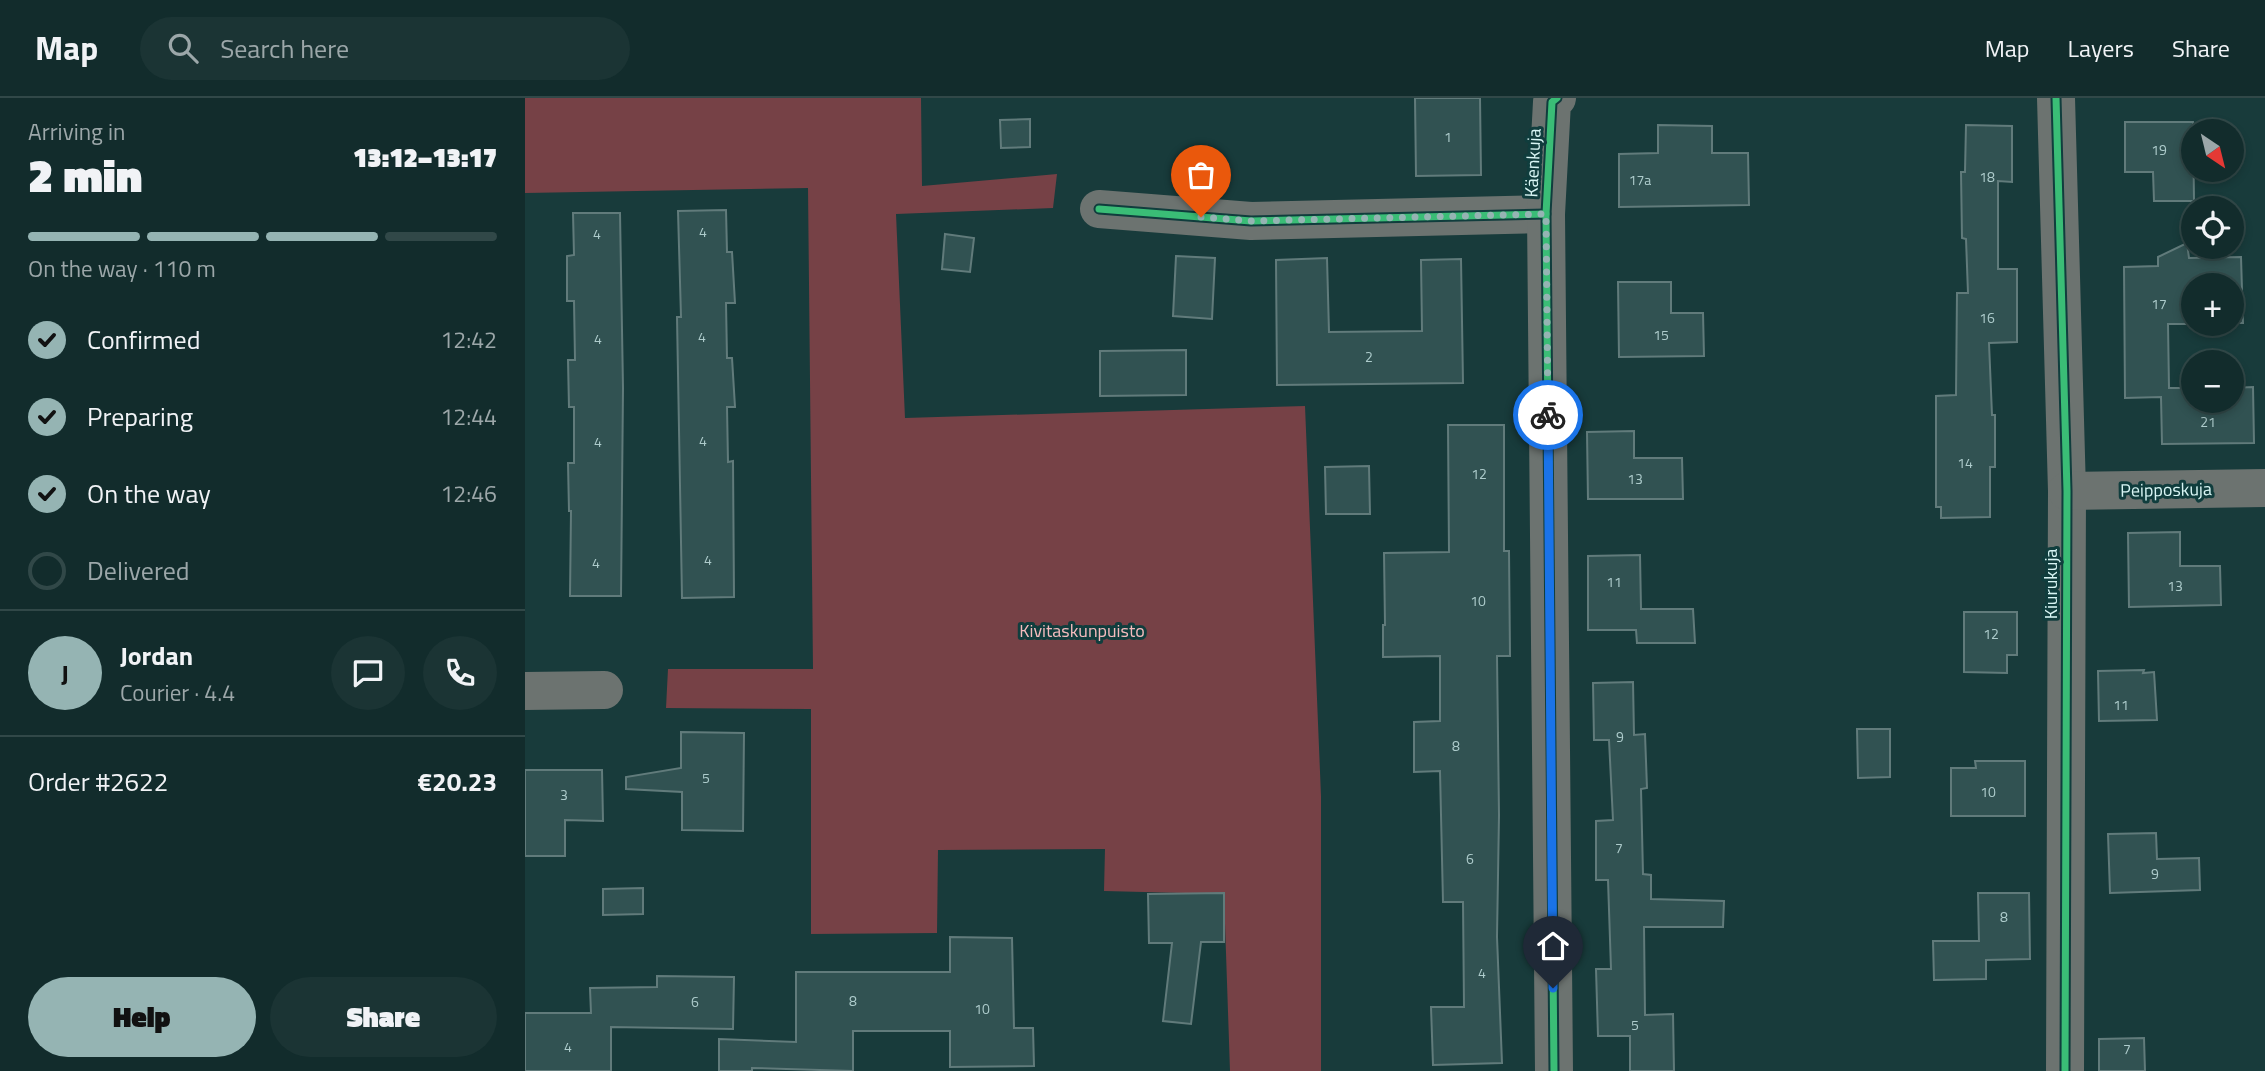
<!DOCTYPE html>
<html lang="en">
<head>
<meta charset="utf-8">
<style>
	body { margin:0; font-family:"Titillium Web",sans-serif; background:#1b3434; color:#f1f3f6; height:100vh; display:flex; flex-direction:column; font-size:26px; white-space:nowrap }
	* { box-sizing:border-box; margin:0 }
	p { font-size:23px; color:#9ca7a9 }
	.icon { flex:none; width:38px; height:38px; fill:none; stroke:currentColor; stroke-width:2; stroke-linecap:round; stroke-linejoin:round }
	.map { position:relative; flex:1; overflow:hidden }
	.details { display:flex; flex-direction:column; background:#122c2c; width:525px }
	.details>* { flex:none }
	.needle { width:46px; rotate:145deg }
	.controls { position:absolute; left:1656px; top:21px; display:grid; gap:14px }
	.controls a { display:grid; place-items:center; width:63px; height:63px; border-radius:50%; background:#122c2c; box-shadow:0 4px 10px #0003,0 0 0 2px #314848; font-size:35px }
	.pin { position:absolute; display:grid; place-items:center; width:60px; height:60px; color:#fff; margin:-72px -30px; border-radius:50% 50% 50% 0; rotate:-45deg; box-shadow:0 0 7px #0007 }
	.pin .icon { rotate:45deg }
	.courier { position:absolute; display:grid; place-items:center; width:70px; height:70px; margin:-35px; border:5px solid #1a73e8; border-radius:50%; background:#fff; color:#222; box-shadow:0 2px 9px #0007 }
	.summary em { font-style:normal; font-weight:800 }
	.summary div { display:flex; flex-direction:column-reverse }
	.summary { display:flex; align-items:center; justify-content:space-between; height:119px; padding:0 28px }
	h1 { font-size:46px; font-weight:800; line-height:52px }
	.bar { display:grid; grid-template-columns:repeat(4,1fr); gap:10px 7px; align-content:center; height:84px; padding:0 28px }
	.bar i { height:9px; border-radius:5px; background:#314848 }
	.bar .active { background:#95b4b3 }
	.bar p { grid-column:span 4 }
	.line { display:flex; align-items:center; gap:18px; padding:0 28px; border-top:2px solid #314848 }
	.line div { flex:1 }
	.round { display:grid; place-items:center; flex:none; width:74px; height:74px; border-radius:37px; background:#1b3434 }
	ol { padding:0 28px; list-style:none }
	li { display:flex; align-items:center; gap:21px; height:77px }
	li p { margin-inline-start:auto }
	li .icon { padding:7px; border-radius:50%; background:#95b4b3; color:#111; stroke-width:4 }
	li:last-child { color:#9ca7a9 }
	li i { width:38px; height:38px; border:4px solid #314848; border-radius:50% }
	.primary-button { display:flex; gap:14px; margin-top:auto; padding:14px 28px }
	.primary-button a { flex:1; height:80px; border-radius:42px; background:#95b4b3; color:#111; font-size:28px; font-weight:800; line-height:80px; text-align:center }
	.primary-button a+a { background:#1b3434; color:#f1f3f6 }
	header { display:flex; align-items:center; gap:42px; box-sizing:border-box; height:98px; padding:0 35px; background:#122c2c; border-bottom:2px solid #314848 }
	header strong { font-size:33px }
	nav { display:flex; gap:38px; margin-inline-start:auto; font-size:24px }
	.search { width:490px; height:63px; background:#1b3434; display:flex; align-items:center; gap:18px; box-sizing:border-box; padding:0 24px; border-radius:38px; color:#9ca7a9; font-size:26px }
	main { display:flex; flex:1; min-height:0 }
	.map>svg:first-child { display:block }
	.green { fill:#764146 }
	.building { fill:#315252; stroke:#617b7b; stroke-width:2 }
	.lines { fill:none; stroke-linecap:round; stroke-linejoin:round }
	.minor { stroke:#6c7370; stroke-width:38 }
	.cycleway-casing { stroke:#103d3d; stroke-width:11 }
	.cycleway { stroke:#3abd76; stroke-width:7 }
	.done { stroke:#95b4b3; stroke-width:7; stroke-dasharray:0 12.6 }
	.route { stroke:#1a73e8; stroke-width:9 }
	.labels { text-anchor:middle; stroke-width:6; stroke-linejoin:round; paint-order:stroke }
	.number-label { font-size:14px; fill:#aecccc }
	.street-label { font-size:18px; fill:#d8f5f4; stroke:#103d3d }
	.park-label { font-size:18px; fill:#f6bcbe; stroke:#103d3d }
</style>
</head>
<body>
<header>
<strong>Map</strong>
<div class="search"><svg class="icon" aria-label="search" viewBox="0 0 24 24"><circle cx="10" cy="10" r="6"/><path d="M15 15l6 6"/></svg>Search here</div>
<nav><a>Map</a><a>Layers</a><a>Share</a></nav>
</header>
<main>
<section class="details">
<div class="summary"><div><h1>2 min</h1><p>Arriving in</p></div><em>13:12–13:17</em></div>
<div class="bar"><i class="active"></i><i class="active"></i><i class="active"></i><i></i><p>On the way · 110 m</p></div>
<ol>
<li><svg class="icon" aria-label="check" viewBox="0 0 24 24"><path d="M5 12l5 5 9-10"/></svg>Confirmed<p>12:42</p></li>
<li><svg class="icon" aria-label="check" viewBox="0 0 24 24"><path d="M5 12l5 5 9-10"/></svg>Preparing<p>12:44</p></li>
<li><svg class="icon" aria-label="check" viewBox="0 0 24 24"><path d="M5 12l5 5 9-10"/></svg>On the way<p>12:46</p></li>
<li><i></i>Delivered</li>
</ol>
<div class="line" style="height:126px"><b class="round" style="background:#95b4b3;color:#111">J</b><div><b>Jordan</b><p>Courier · 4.4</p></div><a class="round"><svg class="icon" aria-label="chat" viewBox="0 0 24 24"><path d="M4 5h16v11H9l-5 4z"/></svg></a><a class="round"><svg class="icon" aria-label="phone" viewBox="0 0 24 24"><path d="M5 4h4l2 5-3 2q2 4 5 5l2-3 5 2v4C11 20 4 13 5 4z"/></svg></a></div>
<div class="line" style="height:91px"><div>Order #2622</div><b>€20.23</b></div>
<div class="primary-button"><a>Help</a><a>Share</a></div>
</section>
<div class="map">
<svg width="1740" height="973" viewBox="0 0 1740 973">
	<rect width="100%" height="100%" fill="#183b3b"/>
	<!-- green -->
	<path class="green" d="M0,0H396L397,88L532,76L528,110L371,116L380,320L780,308L796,698V973H705L699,796L579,793L580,751L413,752L412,835L286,836V611L141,610L143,571H288L283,90L0,95Z"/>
	<!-- building -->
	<g class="building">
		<path d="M890,0H955L956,77L891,78Z"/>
		<path d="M505,21V49L476,50L475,22Z"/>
		<path d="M1600,24H1668L1669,103H1629L1628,74H1600Z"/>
		<path d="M1133,27L1187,28V55H1223L1224,107L1094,109V56L1133,55Z"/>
		<path d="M1441,27L1487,28V84L1473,83V171H1492V244L1464,245L1467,317H1470V369H1465V419L1416,420V409H1411V298L1431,297L1432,195H1443L1441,141L1437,140L1436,74H1440Z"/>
		<path d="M201,112L202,154H207L210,205H201L202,260H207L210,309H202L203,364L208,363L209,499L157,500L152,219H156L153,113Z"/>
		<path d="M48,115H95L98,290L96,498H45L46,413H44L43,365H49V309H44L43,262H50L49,203H42V158L49,157Z"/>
		<path d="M420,136L449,140L445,174L417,171Z"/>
		<path d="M1662,145L1664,160L1716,159L1718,225H1706V187H1668V226H1671H1643L1644,290H1668V303H1706V290L1728,289L1729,345L1637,346L1636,299L1600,300L1599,169L1633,168V159Z"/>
		<path d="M651,158L690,160L687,221L648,218Z"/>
		<path d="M802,160L804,234L897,233L896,162L936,161L938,285L752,287L751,162Z"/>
		<path d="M1093,184H1146V215H1178L1179,258L1094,259Z"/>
		<path d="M661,252V297L575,298V253Z"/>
		<path d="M923,327H979V453H984L985,558H972L974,717L972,839L977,965L908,967L906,909H939L938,804H918L915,673L889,674V624L915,623V558L858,559V527H860L859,455L924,454Z"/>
		<path d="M1109,333V360H1157L1158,401H1063L1062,334Z"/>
		<path d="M844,368L845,416H801L800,369Z"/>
		<path d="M1655,434V468H1695L1696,507L1604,509L1603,435Z"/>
		<path d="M1115,457L1116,511H1168L1170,545H1112L1111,532H1063V458Z"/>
		<path d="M1439,514H1492V557H1482V575L1439,574Z"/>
		<path d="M1619,572L1618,575L1629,574L1632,622L1574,623L1573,573Z"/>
		<path d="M1108,584L1109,637L1120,636L1122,690L1116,691L1118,776L1126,777V801L1199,803L1198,829H1119L1120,917L1148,916L1149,973H1105V938H1073L1071,871H1086L1083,782H1071V723L1088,722L1084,642H1069L1068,585Z"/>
		<path d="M1332,631H1365V679L1333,680Z"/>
		<path d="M156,634L219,635L218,733L157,732V694L101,691V679L156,670Z"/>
		<path d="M1450,663H1500V718H1426V670H1451Z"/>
		<path d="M0,672H77L78,723L40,722V758H0Z"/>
		<path d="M1631,735L1632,761L1674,760L1675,792L1585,795L1583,736Z"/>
		<path d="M118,790V816L78,817V791Z"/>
		<path d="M699,795V844H676L666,926L638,923L647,845H624L623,796Z"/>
		<path d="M1453,795H1504L1505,861L1461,862V881L1409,882L1408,843H1454Z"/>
		<path d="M425,839L487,840L489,930H508L509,968L425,969V933H328V973L227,970V973H194V941L271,944V874H425Z"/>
		<path d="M132,878L209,879L208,931L86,929V973H0V915H66L65,890L132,889Z"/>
		<path d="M1619,940L1620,973H1574V941Z"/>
	</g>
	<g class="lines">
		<!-- minor -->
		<g class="minor">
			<path d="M1531,0L1542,393L1540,973"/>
			<path d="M574,111L726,123L1021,116"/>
			<path d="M1542,393L1740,390"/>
			<path d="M0,593L79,592"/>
			<path d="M1029,973L1021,116L1027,4L1032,0"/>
		</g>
		<!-- cycleway casing -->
		<g class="cycleway-casing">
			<g id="cycleway">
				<path d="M1531,0L1542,393L1540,973"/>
				<path d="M574,111L726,123L1021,116"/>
				<path d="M1029,973L1021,116L1027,4L1032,0"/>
			</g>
		</g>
		<!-- cycleway -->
		<use href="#cycleway" class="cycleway"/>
	</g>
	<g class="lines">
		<!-- done -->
		<path class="done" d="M676,119L726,123L1021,116L1023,317"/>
		<!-- route -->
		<path class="route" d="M1023,317L1028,890"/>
	</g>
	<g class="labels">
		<!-- number labels -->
		<g class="number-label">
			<text x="923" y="44">1</text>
			<text x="1634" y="57">19</text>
			<text x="1462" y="84">18</text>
			<text x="1115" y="87">17a</text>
			<text x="178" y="139">4</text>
			<text x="72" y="141">4</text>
			<text x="1634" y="211">17</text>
			<text x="1462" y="225">16</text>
			<text x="1136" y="242">15</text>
			<text x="177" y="244">4</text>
			<text x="73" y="246">4</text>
			<text x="844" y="264">2</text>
			<text x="1683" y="329">21</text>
			<text x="178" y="348">4</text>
			<text x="73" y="349">4</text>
			<text x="1440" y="370">14</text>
			<text x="954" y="381">12</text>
			<text x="1110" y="386">13</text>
			<text x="183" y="467">4</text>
			<text x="71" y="470">4</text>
			<text x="1089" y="489">11</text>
			<text x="1650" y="493">13</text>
			<text x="953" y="508">10</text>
			<text x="1466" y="541">12</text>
			<text x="1596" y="612">11</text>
			<text x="1095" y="644">9</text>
			<text x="931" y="653">8</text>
			<text x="181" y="685">5</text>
			<text x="1463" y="699">10</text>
			<text x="39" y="702">3</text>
			<text x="1094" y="755">7</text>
			<text x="945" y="766">6</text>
			<text x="1630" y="781">9</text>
			<text x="1479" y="824">8</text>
			<text x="957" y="880">4</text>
			<text x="328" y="908">8</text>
			<text x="170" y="909">6</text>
			<text x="457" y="916">10</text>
			<text x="1110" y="932">5</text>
			<text x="43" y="954">4</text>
			<text x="1602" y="956">7</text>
		</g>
		<!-- street labels -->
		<g class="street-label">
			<text transform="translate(1008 65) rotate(-87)" y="6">Käenkuja</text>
			<text transform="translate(1641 392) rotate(-1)" y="6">Peipposkuja</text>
			<text transform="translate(1526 486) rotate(-90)" y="6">Kiurukuja</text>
		</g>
		<!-- park labels -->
		<g class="park-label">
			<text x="557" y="539">Kivitaskunpuisto</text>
		</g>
	</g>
</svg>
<div class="controls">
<a><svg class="needle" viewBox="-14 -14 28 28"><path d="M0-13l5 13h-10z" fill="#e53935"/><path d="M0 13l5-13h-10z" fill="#9ca7a9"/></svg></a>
<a><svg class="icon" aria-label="locate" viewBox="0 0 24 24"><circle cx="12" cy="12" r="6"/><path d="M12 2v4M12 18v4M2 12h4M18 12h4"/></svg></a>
<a>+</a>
<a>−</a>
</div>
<div class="pin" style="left:676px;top:119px;background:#ea580c"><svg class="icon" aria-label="bag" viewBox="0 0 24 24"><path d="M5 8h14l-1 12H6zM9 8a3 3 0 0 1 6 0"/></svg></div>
<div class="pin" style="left:1028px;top:890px;background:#1f2937"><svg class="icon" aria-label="home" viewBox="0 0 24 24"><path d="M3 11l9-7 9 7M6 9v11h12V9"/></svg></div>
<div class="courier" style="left:1023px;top:317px"><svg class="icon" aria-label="bike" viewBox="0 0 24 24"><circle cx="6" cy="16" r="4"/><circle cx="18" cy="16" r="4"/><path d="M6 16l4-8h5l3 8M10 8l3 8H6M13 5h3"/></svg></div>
</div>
</main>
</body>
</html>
